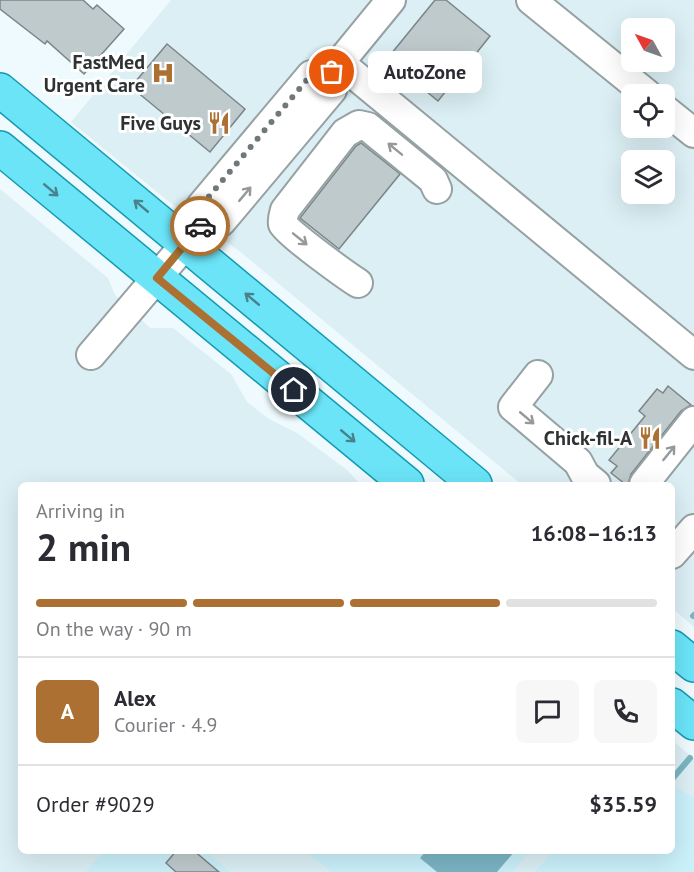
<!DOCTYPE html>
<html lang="en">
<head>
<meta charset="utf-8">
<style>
	body { margin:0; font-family:"PT Sans",sans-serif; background:#f7f7f7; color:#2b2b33; height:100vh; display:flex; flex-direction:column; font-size:22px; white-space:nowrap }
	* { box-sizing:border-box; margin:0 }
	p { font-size:20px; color:#7c7c81 }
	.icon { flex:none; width:33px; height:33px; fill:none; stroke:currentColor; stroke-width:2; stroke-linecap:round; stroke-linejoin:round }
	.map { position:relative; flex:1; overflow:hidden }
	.details { position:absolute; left:18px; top:482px; width:657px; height:372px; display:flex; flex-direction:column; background:#fff; border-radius:9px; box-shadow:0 6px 24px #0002 }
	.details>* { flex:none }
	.needle { width:39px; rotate:310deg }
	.controls { position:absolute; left:621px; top:18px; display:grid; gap:12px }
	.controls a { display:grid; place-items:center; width:54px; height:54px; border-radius:9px; background:#fff; box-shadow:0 6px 24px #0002; font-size:30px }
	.pin { position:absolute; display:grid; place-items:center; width:51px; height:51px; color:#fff; margin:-26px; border:3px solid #fff; border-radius:50%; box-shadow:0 2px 6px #0007 }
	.courier { position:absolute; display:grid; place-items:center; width:60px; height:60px; margin:-30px; border:4px solid #ac7132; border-radius:50%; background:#fff; color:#222; box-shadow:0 2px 8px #0007 }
	.bubble { position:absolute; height:42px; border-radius:9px; background:#fff; box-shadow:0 6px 24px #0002; font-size:20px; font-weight:700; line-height:42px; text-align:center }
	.head em { font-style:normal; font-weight:700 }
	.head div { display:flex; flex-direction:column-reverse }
	.head { display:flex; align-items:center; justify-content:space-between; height:102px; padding:0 18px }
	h1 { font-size:39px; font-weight:700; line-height:45px }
	.bar { display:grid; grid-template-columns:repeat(4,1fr); gap:9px 6px; align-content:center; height:72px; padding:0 18px }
	.bar i { height:8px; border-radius:4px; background:#e1e1e2 }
	.bar .on { background:#ac7132 }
	.bar p { grid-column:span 4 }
	.line { display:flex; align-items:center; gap:15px; padding:0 18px; border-top:2px solid #e1e1e2 }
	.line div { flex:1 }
	.round { display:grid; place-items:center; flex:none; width:63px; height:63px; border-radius:9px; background:#f7f7f7 }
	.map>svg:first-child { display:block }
	.built { fill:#dbeff4; fill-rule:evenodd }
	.green { fill:#caf0fa }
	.water { fill:#7bb4c3 }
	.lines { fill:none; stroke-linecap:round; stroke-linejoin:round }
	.stream { stroke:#7bb4c3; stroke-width:6 }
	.building { fill:#bfcacd; stroke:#7c8688; stroke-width:1.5 }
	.minor-casing { stroke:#96a1a3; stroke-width:32 }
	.major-casing { stroke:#159ab0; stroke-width:36 }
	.minor { stroke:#fff; stroke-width:28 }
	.major { stroke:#6be4f8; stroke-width:33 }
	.oneway { stroke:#969899 }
	.oneway2 { stroke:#49828c }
	.done { stroke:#71787a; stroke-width:6; stroke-dasharray:0 10.8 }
	.route { stroke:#ac7132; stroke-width:8 }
	.labels { text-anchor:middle; stroke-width:6; stroke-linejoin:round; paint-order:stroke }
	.poi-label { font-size:20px; font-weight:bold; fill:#2e3233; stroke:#fff; text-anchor:end }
</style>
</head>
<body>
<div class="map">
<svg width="694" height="872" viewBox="0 0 694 872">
	<rect width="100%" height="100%" fill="#eefafd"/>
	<!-- built -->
	<g class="built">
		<path d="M171,0H694V627L672,608V484H521L238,250L168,201L71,122ZM632,28H664V62H632ZM632,94H664V128H632ZM632,160H664V194H632Z"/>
		<path d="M0,189L108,278L115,295L150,328H173L231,374L247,402L269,419L297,433L347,470L360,484H21V850H672V740L694,759V872H0Z"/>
	</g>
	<!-- green -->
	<g class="green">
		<path d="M672,786L694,797V872H535L553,851L672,850Z"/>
		<path d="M104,850L205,851L231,872H86Z"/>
		<path d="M305,851H530L512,872H331Z"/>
	</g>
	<!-- water -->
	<path class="water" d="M426,851V850L515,851L497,872H437L420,858Z"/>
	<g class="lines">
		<!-- stream -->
		<g class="stream">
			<path d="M693,616L694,615"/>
			<path d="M672,779L690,758"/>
		</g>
	</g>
	<!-- building -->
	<g class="building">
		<path d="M0,0H83L93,9L97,5L124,29L84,74L47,41L45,44L0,9Z"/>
		<path d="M435,0H446L490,36L438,101L387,59Z"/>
		<path d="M167,44L245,109L210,152L131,87Z"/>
		<path d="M361,143L400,174L339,249L300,218L356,146Z"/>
		<path d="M668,386L691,405L681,411L631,474L628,484H625L611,473L617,466L609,460L645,416L639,411L657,389L663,393Z"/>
		<path d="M177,850H193L219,872H176L166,863Z"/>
	</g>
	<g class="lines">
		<!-- minor casing -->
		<g class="minor-casing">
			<g id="minor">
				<path d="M531,0L647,94"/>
				<path d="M340,63L694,355"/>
				<path d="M664,109L694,133"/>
				<path d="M200,227L201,206L311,75L332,72L391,0"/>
				<path d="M358,283C347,276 287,233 283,224C282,219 284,214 285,210L345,133L359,125L368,127L433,180L437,189"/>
				<path d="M91,355L200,227L221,222L332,90V72"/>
				<path d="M538,375L513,407L578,462L585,475L596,484"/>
				<path d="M644,484L694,421"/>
				<path d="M672,554L694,529"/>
			</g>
		</g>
		<!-- major casing -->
		<g class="major-casing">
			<g id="major">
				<path d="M0,90L475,484"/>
				<path d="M0,148L407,484"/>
				<path d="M672,647L694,665"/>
				<path d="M672,705L694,723"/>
			</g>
		</g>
		<!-- minor -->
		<use href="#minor" class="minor"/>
		<!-- major -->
		<use href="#major" class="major"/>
	</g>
	<!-- one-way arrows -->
	<defs><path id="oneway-shaft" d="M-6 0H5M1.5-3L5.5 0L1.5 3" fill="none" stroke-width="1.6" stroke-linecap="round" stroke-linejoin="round" transform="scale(1.5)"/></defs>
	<g class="oneway">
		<use href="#oneway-shaft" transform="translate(395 149) rotate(-141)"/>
		<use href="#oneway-shaft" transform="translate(245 194) rotate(-50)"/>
		<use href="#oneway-shaft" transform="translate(300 239) rotate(39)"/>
		<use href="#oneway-shaft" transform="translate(527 418) rotate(40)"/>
		<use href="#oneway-shaft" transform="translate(669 453) rotate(-51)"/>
	</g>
	<g class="oneway2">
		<use href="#oneway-shaft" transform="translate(51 190) rotate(40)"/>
		<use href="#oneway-shaft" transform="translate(141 206) rotate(-140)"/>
		<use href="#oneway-shaft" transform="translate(252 299) rotate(-140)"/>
		<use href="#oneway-shaft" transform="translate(348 436) rotate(40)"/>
	</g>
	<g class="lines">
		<!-- done -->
		<path class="done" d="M200,226L201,206L311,75L332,72"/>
		<!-- route -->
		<path class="route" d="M200,226L157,278L294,390"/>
	</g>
	<!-- icons -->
	<defs>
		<g id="hospital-bare" transform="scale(1.8)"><path d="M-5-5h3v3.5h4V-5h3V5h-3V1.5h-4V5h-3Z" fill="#ac7132" stroke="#fff" stroke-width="2.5" paint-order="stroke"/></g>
		<g id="restaurant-bare" transform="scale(1.8)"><path d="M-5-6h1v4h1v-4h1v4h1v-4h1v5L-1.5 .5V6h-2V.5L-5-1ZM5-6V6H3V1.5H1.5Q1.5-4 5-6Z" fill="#ac7132" stroke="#fff" stroke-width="2.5" paint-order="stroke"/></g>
	</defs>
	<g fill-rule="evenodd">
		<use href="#hospital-bare" x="163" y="73"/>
		<use href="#restaurant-bare" x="219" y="123"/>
		<use href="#restaurant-bare" x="650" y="438"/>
	</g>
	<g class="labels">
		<!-- poi labels -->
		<g class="poi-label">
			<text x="145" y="69">FastMed<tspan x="145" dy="23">Urgent Care</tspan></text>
			<text x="201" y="130">Five Guys</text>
			<text x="632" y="445">Chick-fil-A</text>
		</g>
	</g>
</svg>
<div class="controls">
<a><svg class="needle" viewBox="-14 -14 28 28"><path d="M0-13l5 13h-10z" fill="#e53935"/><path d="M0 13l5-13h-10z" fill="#7c7c81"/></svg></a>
<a><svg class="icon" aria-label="locate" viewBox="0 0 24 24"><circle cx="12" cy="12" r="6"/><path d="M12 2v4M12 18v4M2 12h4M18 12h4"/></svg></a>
<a><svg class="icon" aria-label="layers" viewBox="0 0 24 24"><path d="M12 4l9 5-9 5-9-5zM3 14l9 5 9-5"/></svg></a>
</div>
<div class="pin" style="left:332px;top:72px;background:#ea580c"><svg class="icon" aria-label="bag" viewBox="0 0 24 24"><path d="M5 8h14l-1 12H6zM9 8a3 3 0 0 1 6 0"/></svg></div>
<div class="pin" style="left:294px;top:390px;background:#1f2937"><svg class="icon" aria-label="home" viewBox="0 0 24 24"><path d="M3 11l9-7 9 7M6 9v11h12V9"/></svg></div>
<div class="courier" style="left:200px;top:226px"><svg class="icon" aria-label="car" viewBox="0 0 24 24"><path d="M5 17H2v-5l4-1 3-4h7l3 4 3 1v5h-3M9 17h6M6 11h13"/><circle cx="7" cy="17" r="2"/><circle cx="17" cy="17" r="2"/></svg></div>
<div class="bubble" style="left:368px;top:51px;width:114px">AutoZone</div>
<section class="details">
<div class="head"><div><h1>2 min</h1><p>Arriving in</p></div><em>16:08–16:13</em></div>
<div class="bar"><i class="on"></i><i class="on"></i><i class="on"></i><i></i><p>On the way · 90 m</p></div>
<div class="line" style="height:108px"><b class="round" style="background:#ac7132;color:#fff">A</b><div><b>Alex</b><p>Courier · 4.9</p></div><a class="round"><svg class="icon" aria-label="chat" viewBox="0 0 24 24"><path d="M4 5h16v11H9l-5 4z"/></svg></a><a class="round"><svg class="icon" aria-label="phone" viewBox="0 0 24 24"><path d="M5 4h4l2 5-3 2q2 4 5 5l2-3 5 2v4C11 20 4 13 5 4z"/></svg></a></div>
<div class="line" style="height:78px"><div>Order #9029</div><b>$35.59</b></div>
</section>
</div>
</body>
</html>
